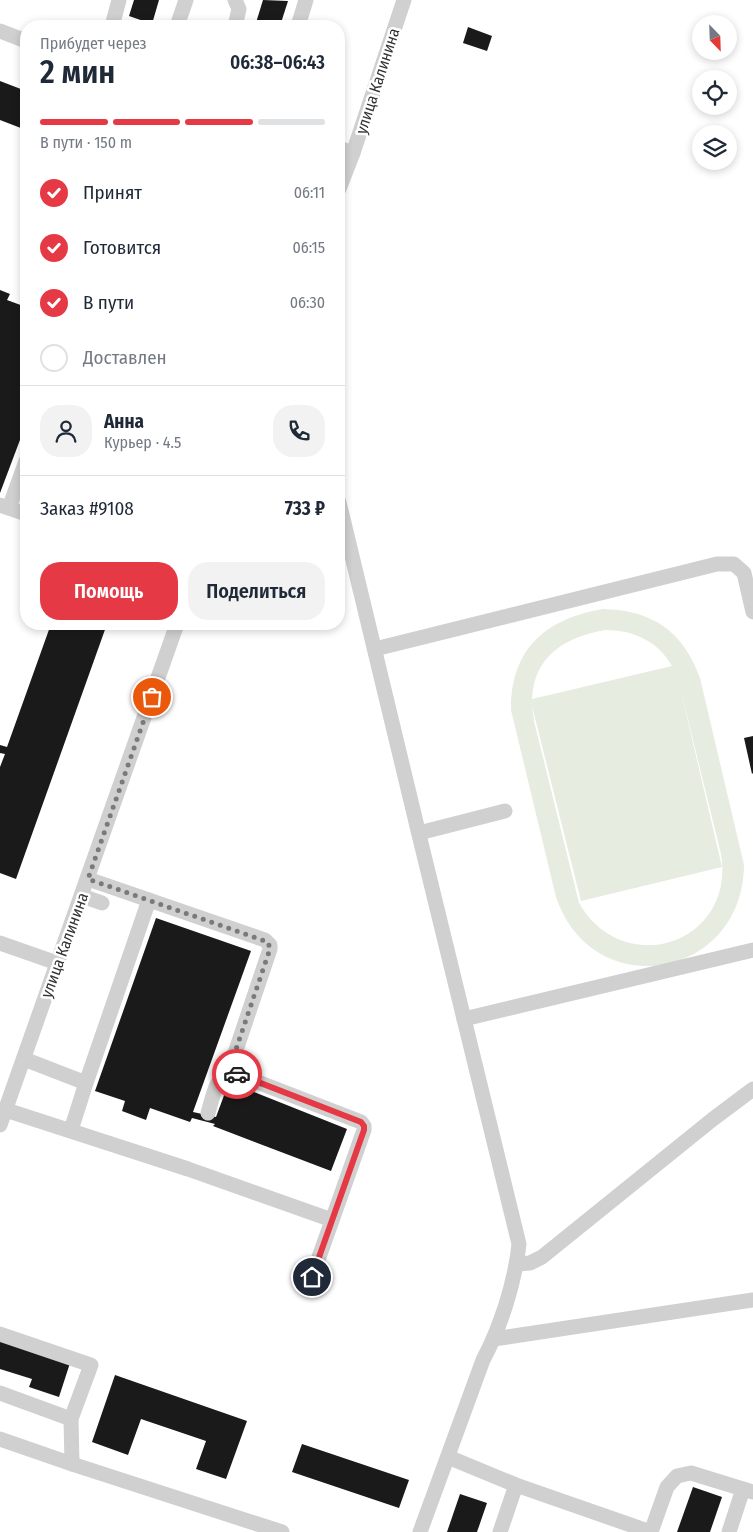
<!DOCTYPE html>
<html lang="ru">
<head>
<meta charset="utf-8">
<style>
	body { margin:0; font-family:"Fira Sans Condensed",sans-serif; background:#f2f2f3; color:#1f2937; height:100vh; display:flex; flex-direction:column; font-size:19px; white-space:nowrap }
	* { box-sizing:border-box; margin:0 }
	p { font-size:16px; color:#747a83 }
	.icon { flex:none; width:28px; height:28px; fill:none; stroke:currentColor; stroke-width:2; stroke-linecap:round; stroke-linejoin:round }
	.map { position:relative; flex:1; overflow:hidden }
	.panel { position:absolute; left:20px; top:20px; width:325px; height:610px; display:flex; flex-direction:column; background:#fff; border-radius:20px; box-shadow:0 2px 8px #0003 }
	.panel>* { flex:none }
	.needle { width:32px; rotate:157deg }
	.fabs { position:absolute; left:692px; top:15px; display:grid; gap:10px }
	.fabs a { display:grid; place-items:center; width:45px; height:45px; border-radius:50%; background:#fff; box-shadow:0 2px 8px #0003; font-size:25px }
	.pin { position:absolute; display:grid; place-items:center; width:42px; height:42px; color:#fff; margin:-21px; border:2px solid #fff; border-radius:50%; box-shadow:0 1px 5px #0007 }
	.courier { position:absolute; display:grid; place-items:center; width:50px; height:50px; margin:-25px; border:4px solid #e63946; border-radius:50%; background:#fff; color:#222; box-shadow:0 1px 6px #0007 }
	.summary em { font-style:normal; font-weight:600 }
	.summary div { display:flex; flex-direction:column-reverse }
	.summary { display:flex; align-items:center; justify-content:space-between; height:85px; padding:0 20px }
	h1 { font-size:32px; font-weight:600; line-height:38px }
	.bar { display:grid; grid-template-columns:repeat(4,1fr); gap:8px 5px; align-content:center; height:60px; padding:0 20px }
	.bar i { height:6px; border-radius:4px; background:#e0e1e3 }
	.bar .current { background:#e63946 }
	.bar p { grid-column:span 4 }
	.line { display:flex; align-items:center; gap:12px; padding:0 20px; border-top:1px solid #e0e1e3 }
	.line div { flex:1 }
	.round { display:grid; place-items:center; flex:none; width:52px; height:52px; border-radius:20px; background:#f2f2f3 }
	ol { padding:0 20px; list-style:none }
	li { display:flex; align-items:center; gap:15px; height:55px }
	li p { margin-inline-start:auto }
	li .icon { padding:5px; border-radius:50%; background:#e63946; color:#fff; stroke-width:4 }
	li:last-child { color:#747a83 }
	li i { width:28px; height:28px; border:2px solid #e0e1e3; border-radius:50% }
	.primary-button { display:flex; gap:10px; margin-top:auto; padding:10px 20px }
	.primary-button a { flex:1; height:58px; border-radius:20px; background:#e63946; color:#fff; font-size:20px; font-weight:600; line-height:58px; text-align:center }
	.primary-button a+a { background:#f2f2f3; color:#1f2937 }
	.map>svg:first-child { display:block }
	.green { fill:#e6ecdf; fill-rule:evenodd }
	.building { fill:#1a1a1a }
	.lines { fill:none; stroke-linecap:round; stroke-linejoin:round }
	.minor { stroke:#d0d0d0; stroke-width:15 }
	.done { stroke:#7a7a7a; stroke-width:5; stroke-dasharray:0 9 }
	.route { stroke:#e63946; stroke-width:6 }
	.labels { text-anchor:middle; stroke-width:5; stroke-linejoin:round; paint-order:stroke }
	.street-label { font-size:16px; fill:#333; stroke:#fff }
</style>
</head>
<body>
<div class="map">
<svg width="753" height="1532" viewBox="0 0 753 1532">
	<rect width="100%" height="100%" fill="#fff"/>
	<!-- green -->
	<path class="green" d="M603,609C652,610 683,631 700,678L744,865C743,979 593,1006 556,897L511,710C511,649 545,619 603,609ZM605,630C633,630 658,641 672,666L532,699C534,655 566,637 605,630ZM679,683L721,854C736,943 624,981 579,903L534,721L532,706L581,901L722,867Z"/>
	<!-- building -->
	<g class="building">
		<path d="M134,0H159L152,24L129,16Z"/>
		<path d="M263,0L288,1L280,26H255Z"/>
		<path d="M468,27L492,36L487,51L463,43Z"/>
		<path d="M0,81L26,91V130L0,120Z"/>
		<path d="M0,290L10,294L7,300L26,307V424L0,493Z"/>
		<path d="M51,624H107L16,879L0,873V767L5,754L0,753V745L7,747Z"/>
		<path d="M753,736V773L752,774L744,738Z"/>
		<path d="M156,918L251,951L193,1112L216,1117L229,1082L347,1129L331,1171L213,1126L215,1124L192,1118L190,1122L150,1108L146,1120L122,1111L125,1101L95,1091Z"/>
		<path d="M0,1337L71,1360L59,1397L29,1387L32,1379L0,1369Z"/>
		<path d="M115,1375L247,1421L226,1479L196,1469L206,1441L141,1419L128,1455L92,1442Z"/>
		<path d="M302,1444L409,1480L399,1508L292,1472Z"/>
		<path d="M693,1487L722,1497L710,1532H677Z"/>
		<path d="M460,1494L487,1503L477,1532H447Z"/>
	</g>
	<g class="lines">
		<!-- minor -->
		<g class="minor">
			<path d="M112,26L119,0"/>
			<path d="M177,26L186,0"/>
			<path d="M235,26L239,9L235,0"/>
			<path d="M298,26L306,0"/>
			<path d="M0,31L26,41"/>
			<path d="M339,148L353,153"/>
			<path d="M339,189L353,153L404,0"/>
			<path d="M339,502L422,847L519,1244C515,1282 501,1326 483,1360L420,1532"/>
			<path d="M0,505L26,514"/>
			<path d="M9,508L26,461"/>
			<path d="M375,649L717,564H734L744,573L753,612"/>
			<path d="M419,833L505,811"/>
			<path d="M88,879L265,940L270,945V949L229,1071L361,1122L364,1126V1130L312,1277"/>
			<path d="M82,896L102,903"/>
			<path d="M0,943L57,963"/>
			<path d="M464,1019L753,950"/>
			<path d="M24,1059L86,1083"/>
			<path d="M6,1110L188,1169L332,1220"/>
			<path d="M208,1113C212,1100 216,1076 229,1071"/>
			<path d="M0,1125L177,624"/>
			<path d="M71,1130L86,1083L149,900"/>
			<path d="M517,1264L530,1263L542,1257L713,1119L753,1089"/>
			<path d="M0,1334L91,1365L71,1419L72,1464"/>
			<path d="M494,1339L753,1300"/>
			<path d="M0,1393L71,1419"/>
			<path d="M0,1439L72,1464L282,1532"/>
			<path d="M448,1457L516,1485L651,1532"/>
			<path d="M500,1532L516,1485"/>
			<path d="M651,1532L667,1487L677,1476L691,1473L753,1492"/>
			<path d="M729,1532L743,1489"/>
		</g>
	</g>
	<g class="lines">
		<!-- done -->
		<path class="done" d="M152,697L88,879L268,942L270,949L229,1070L237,1074"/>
		<!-- route -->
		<path class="route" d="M237,1074L361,1122L364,1126V1130L312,1277"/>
	</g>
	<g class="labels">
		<!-- street labels -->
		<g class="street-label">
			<text transform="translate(377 81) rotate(-72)" y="6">улица Калинина</text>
			<text transform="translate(64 945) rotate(-70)" y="6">улица Калинина</text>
		</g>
	</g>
</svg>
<div class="fabs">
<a><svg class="needle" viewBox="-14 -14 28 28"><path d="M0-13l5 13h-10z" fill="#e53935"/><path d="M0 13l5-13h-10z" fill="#747a83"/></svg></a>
<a><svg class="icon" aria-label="locate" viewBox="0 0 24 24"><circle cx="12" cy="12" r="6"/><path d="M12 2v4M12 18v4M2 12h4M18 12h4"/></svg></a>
<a><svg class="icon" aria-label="layers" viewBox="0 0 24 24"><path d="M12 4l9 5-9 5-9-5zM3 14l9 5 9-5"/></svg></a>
</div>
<div class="pin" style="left:152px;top:697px;background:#ea580c"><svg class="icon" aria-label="bag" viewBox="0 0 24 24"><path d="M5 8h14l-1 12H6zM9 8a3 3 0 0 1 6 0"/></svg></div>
<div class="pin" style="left:312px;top:1277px;background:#1f2937"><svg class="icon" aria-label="home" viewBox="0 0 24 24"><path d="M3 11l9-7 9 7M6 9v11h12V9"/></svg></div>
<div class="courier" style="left:237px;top:1074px"><svg class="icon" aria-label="car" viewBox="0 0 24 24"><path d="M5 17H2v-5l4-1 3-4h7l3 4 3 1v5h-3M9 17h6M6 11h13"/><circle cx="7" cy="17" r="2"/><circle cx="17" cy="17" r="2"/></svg></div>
<section class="panel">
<div class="summary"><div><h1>2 мин</h1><p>Прибудет через</p></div><em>06:38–06:43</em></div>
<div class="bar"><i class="current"></i><i class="current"></i><i class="current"></i><i></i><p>В пути · 150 m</p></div>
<ol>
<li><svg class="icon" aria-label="check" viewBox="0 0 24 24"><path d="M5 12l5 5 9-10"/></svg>Принят<p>06:11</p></li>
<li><svg class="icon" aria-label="check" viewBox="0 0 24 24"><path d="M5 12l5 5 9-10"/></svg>Готовится<p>06:15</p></li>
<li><svg class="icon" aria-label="check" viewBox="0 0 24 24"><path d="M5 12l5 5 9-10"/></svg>В пути<p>06:30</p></li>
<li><i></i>Доставлен</li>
</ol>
<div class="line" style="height:90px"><a class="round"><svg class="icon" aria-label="person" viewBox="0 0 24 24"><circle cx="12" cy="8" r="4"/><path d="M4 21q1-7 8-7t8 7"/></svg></a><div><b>Анна</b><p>Курьер · 4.5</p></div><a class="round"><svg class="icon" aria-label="phone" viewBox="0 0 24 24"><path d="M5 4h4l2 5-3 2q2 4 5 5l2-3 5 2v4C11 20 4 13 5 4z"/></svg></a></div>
<div class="line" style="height:65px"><div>Заказ #9108</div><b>733 ₽</b></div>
<div class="primary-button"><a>Помощь</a><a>Поделиться</a></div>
</section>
</div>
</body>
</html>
